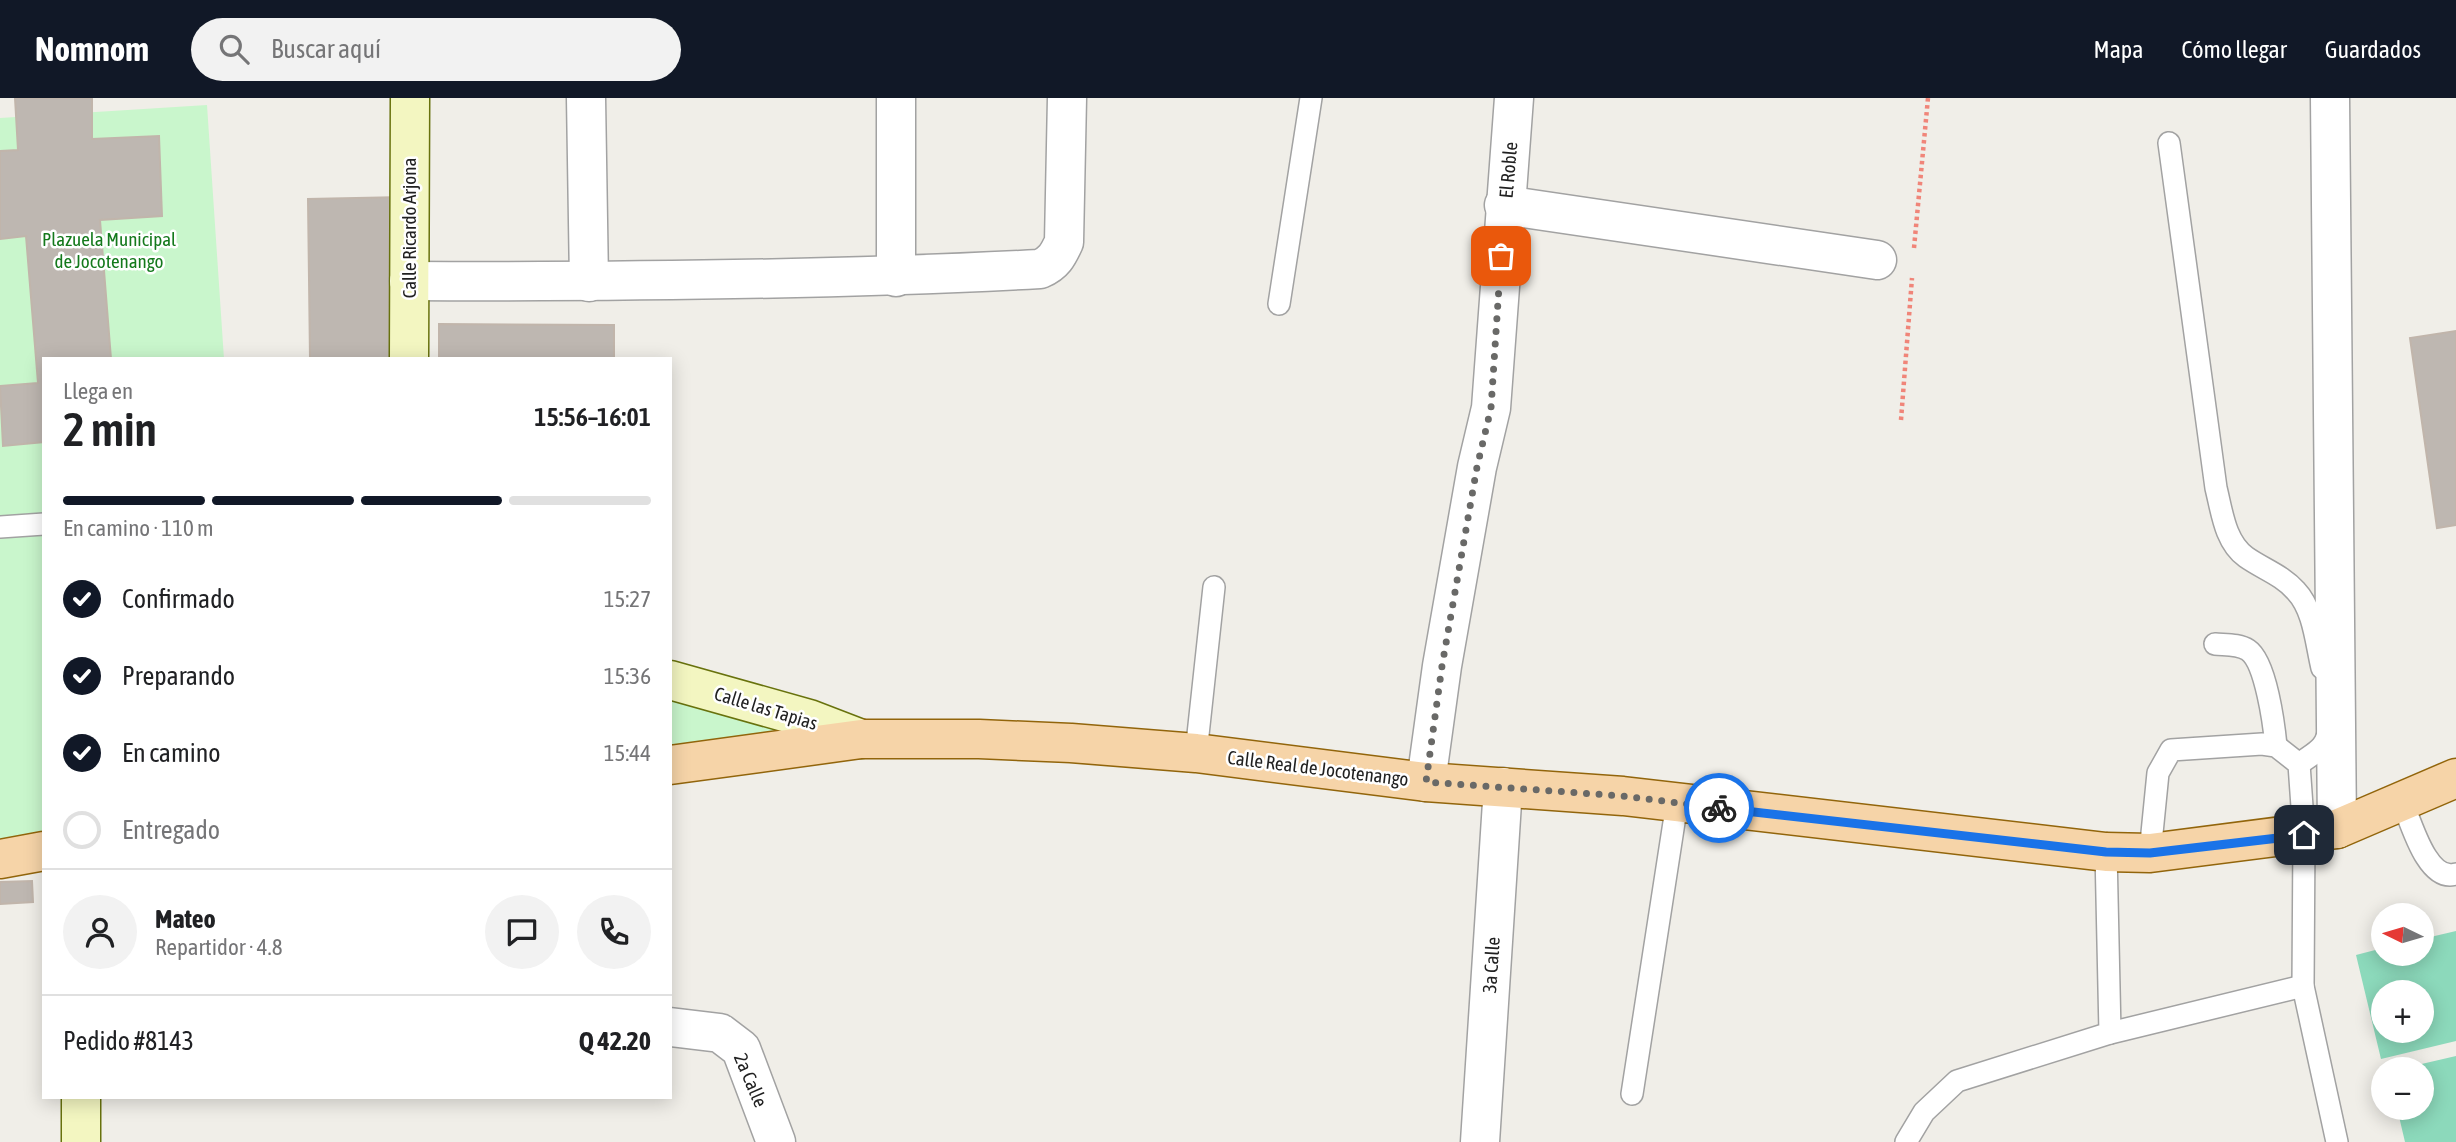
<!DOCTYPE html>
<html lang="es">
<head>
<meta charset="utf-8">
<style>
	body { margin:0; font-family:"Asap Condensed",sans-serif; background:#f2f2f2; color:#202124; height:100vh; display:flex; flex-direction:column; font-size:26px; white-space:nowrap }
	* { box-sizing:border-box; margin:0 }
	p { font-size:23px; color:#757577 }
	.icon { flex:none; width:38px; height:38px; fill:none; stroke:currentColor; stroke-width:2; stroke-linecap:round; stroke-linejoin:round }
	.map { position:relative; flex:1; overflow:hidden }
	.drawer { position:absolute; left:42px; top:259px; width:630px; height:742px; display:flex; flex-direction:column; background:#fff; border-radius:0px; box-shadow:0 4px 18px #0003 }
	.drawer>* { flex:none }
	.needle { width:46px; rotate:275deg }
	.buttons { position:absolute; left:2371px; top:805px; display:grid; gap:14px }
	.buttons a { display:grid; place-items:center; width:63px; height:63px; border-radius:50%; background:#fff; box-shadow:0 4px 18px #0003; font-size:35px }
	.pin { position:absolute; display:grid; place-items:center; width:60px; height:60px; color:#fff; margin:-30px; border-radius:14px; box-shadow:0 4px 10px #0006 }
	.courier { position:absolute; display:grid; place-items:center; width:70px; height:70px; margin:-35px; border:5px solid #1a73e8; border-radius:50%; background:#fff; color:#222; box-shadow:0 2px 9px #0007 }
	.overview em { font-style:normal; font-weight:600 }
	.overview div { display:flex; flex-direction:column-reverse }
	.overview { display:flex; align-items:center; justify-content:space-between; height:119px; padding:0 21px }
	h1 { font-size:46px; font-weight:600; line-height:52px }
	.bar { display:grid; grid-template-columns:repeat(4,1fr); gap:10px 7px; align-content:center; height:84px; padding:0 21px }
	.bar i { height:9px; border-radius:5px; background:#e0e0e0 }
	.bar .current { background:#111827 }
	.bar p { grid-column:span 4 }
	.line { display:flex; align-items:center; gap:18px; padding:0 21px; border-top:2px solid #e0e0e0 }
	.line div { flex:1 }
	.round { display:grid; place-items:center; flex:none; width:74px; height:74px; border-radius:37px; background:#f2f2f2 }
	ol { padding:0 21px; list-style:none }
	li { display:flex; align-items:center; gap:21px; height:77px }
	li p { margin-inline-start:auto }
	li .icon { padding:7px; border-radius:50%; background:#111827; color:#fff; stroke-width:4 }
	li:last-child { color:#757577 }
	li i { width:38px; height:38px; border:4px solid #e0e0e0; border-radius:50% }
	header { display:flex; align-items:center; gap:42px; box-sizing:border-box; height:98px; padding:0 35px; background:#111827; color:#fff }
	header strong { font-size:33px }
	nav { display:flex; gap:38px; margin-inline-start:auto; font-size:24px }
	.search { width:490px; height:63px; background:#f2f2f2; display:flex; align-items:center; gap:18px; box-sizing:border-box; padding:0 24px; border-radius:38px; color:#757577; font-size:26px }
	.map>svg:first-child { display:block }
	.park { fill:#c9f6cc }
	.pitch { fill:#8cd9bb; fill-rule:evenodd }
	.building { fill:#beb7b1; stroke:#c1b5ab; stroke-width:2 }
	.lines { fill:none; stroke-linecap:round; stroke-linejoin:round }
	.lane-casing { stroke:#a2a2a2; stroke-width:24 }
	.street-casing { stroke:#a2a2a2; stroke-width:41 }
	.secondary-casing { stroke:#68720d; stroke-width:41 }
	.primary-casing { stroke:#92650b; stroke-width:41 }
	.path { stroke:#f08579; stroke-width:4.5; stroke-dasharray:3.5 3.5; stroke-linecap:butt }
	.lane { stroke:#fff; stroke-width:21 }
	.street { stroke:#fff; stroke-width:38 }
	.secondary { stroke:#f3f6c1; stroke-width:38 }
	.primary { stroke:#f6d4a8; stroke-width:38 }
	.done { stroke:#696967; stroke-width:7; stroke-dasharray:0 12.6 }
	.route { stroke:#1a73e8; stroke-width:9 }
	.labels { text-anchor:middle; stroke-width:5; stroke-linejoin:round; paint-order:stroke }
	.street-label { font-size:19px; fill:#212121; stroke:#fff }
	.park-label { font-size:19px; fill:#14791c; stroke:#fff }
</style>
</head>
<body>
<header>
<strong>Nomnom</strong>
<div class="search"><svg class="icon" aria-label="search" viewBox="0 0 24 24"><circle cx="10" cy="10" r="6"/><path d="M15 15l6 6"/></svg>Buscar aquí</div>
<nav><a>Mapa</a><a>Cómo llegar</a><a>Guardados</a></nav>
</header>
<div class="map">
<svg width="2456" height="1044" viewBox="0 0 2456 1044">
	<rect width="100%" height="100%" fill="#f0eee8"/>
	<!-- park -->
	<g class="park">
		<path d="M207,7L224,261H44V734L0,741V20Z"/>
		<path d="M670,590L819,636L670,653Z"/>
	</g>
	<!-- pitch -->
	<g class="pitch">
		<path d="M2456,833V943L2381,961L2356,857L2383,850L2384,856H2422V841ZM2384,894H2422V933H2384Z"/>
		<path d="M2456,958V1044H2405L2397,1010H2422V971H2400Z"/>
	</g>
	<!-- building -->
	<g class="building">
		<path d="M15,0H92V41L159,38L162,118L100,122L111,261H44V344L3,348L0,288L38,285L26,138L0,141V53L18,52Z"/>
		<path d="M404,99L407,261H310L308,101Z"/>
		<path d="M439,226L614,227V261H439Z"/>
		<path d="M2456,233V427L2437,430L2410,240Z"/>
		<path d="M32,783L33,804L0,806V784Z"/>
	</g>
	<g class="lines">
		<!-- lane casing -->
		<g class="lane-casing">
			<g id="lane">
				<path d="M2169,45L2216,390C2222,414 2225,444 2246,459C2263,471 2282,477 2296,493C2314,512 2316,545 2322,570"/>
				<path d="M1279,206L1311,0"/>
				<path d="M0,429L44,426"/>
				<path d="M2215,546C2226,547 2239,546 2248,552C2266,564 2274,627 2276,648"/>
				<path d="M1196,655L1214,489"/>
				<path d="M2299,666C2315,654 2327,651 2329,629"/>
				<path d="M2402,703C2411,724 2427,785 2456,776"/>
				<path d="M2150,755L2158,675L2171,652L2262,646L2276,648L2299,666L2304,737L2303,888L2337,1044"/>
				<path d="M2110,935L2303,888"/>
				<path d="M1632,996L1677,705"/>
				<path d="M1906,1044L1924,1014L1957,983L2110,935L2106,754"/>
			</g>
		</g>
		<!-- street casing -->
		<g class="street-casing">
			<g id="street">
				<path d="M586,0L589,184"/>
				<path d="M896,0V179"/>
				<path d="M2330,0L2337,731"/>
				<path d="M1504,107L1877,162"/>
				<path d="M409,183C620,184 830,182 1040,171C1054,165 1058,157 1064,144L1067,0"/>
				<path d="M1426,684L1442,568L1477,369L1491,310L1514,0"/>
				<path d="M670,929L720,935L741,951L776,1044"/>
				<path d="M1480,1044L1503,689"/>
			</g>
		</g>
		<!-- secondary casing -->
		<g class="secondary-casing">
			<g id="secondary">
				<path d="M409,261L410,0"/>
				<path d="M670,582L809,621L861,641"/>
				<path d="M81,999V1044"/>
			</g>
		</g>
		<!-- primary casing -->
		<g class="primary-casing">
			<g id="primary">
				<path d="M670,667L861,641H979L1071,645L1196,655L1426,684L1623,698L2106,754L2150,755L2337,731L2456,680"/>
				<path d="M0,761L44,753"/>
			</g>
		</g>
		<!-- path -->
		<g class="path">
			<path d="M1914,150L1928,0"/>
			<path d="M1901,322L1912,180"/>
		</g>
		<!-- lane -->
		<use href="#lane" class="lane"/>
		<!-- street -->
		<use href="#street" class="street"/>
		<!-- secondary -->
		<use href="#secondary" class="secondary"/>
		<!-- primary -->
		<use href="#primary" class="primary"/>
	</g>
	<g class="lines">
		<!-- done -->
		<path class="done" d="M1501,158L1491,310L1477,369L1442,568L1426,684L1623,698L1719,710"/>
		<!-- route -->
		<path class="route" d="M1719,710L2106,754L2150,755L2304,737"/>
	</g>
	<g class="labels">
		<!-- street labels -->
		<g class="street-label">
			<text transform="translate(1508 72) rotate(-85)" y="7">El Roble</text>
			<text transform="translate(409 130) rotate(-90)" y="7">Calle Ricardo Arjona</text>
			<text transform="translate(766 610) rotate(17)" y="7">Calle las Tapias</text>
			<text transform="translate(1318 670) rotate(7)" y="7">Calle Real de Jocotenango</text>
			<text transform="translate(1491 867) rotate(-86)" y="7">3a Calle</text>
			<text transform="translate(751 982) rotate(67)" y="7">2a Calle</text>
		</g>
		<!-- park labels -->
		<g class="park-label">
			<text x="109" y="148">Plazuela Municipal<tspan x="109" dy="22">de Jocotenango</tspan></text>
		</g>
	</g>
</svg>
<div class="buttons">
<a><svg class="needle" viewBox="-14 -14 28 28"><path d="M0-13l5 13h-10z" fill="#e53935"/><path d="M0 13l5-13h-10z" fill="#757577"/></svg></a>
<a>+</a>
<a>−</a>
</div>
<div class="pin" style="left:1501px;top:158px;background:#ea580c"><svg class="icon" aria-label="bag" viewBox="0 0 24 24"><path d="M5 8h14l-1 12H6zM9 8a3 3 0 0 1 6 0"/></svg></div>
<div class="pin" style="left:2304px;top:737px;background:#1f2937"><svg class="icon" aria-label="home" viewBox="0 0 24 24"><path d="M3 11l9-7 9 7M6 9v11h12V9"/></svg></div>
<div class="courier" style="left:1719px;top:710px"><svg class="icon" aria-label="bike" viewBox="0 0 24 24"><circle cx="6" cy="16" r="4"/><circle cx="18" cy="16" r="4"/><path d="M6 16l4-8h5l3 8M10 8l3 8H6M13 5h3"/></svg></div>
<section class="drawer">
<div class="overview"><div><h1>2 min</h1><p>Llega en</p></div><em>15:56–16:01</em></div>
<div class="bar"><i class="current"></i><i class="current"></i><i class="current"></i><i></i><p>En camino · 110 m</p></div>
<ol>
<li><svg class="icon" aria-label="check" viewBox="0 0 24 24"><path d="M5 12l5 5 9-10"/></svg>Confirmado<p>15:27</p></li>
<li><svg class="icon" aria-label="check" viewBox="0 0 24 24"><path d="M5 12l5 5 9-10"/></svg>Preparando<p>15:36</p></li>
<li><svg class="icon" aria-label="check" viewBox="0 0 24 24"><path d="M5 12l5 5 9-10"/></svg>En camino<p>15:44</p></li>
<li><i></i>Entregado</li>
</ol>
<div class="line" style="height:126px"><a class="round"><svg class="icon" aria-label="person" viewBox="0 0 24 24"><circle cx="12" cy="8" r="4"/><path d="M4 21q1-7 8-7t8 7"/></svg></a><div><b>Mateo</b><p>Repartidor · 4.8</p></div><a class="round"><svg class="icon" aria-label="chat" viewBox="0 0 24 24"><path d="M4 5h16v11H9l-5 4z"/></svg></a><a class="round"><svg class="icon" aria-label="phone" viewBox="0 0 24 24"><path d="M5 4h4l2 5-3 2q2 4 5 5l2-3 5 2v4C11 20 4 13 5 4z"/></svg></a></div>
<div class="line" style="height:91px"><div>Pedido #8143</div><b>Q 42.20</b></div>
</section>
</div>
</body>
</html>
